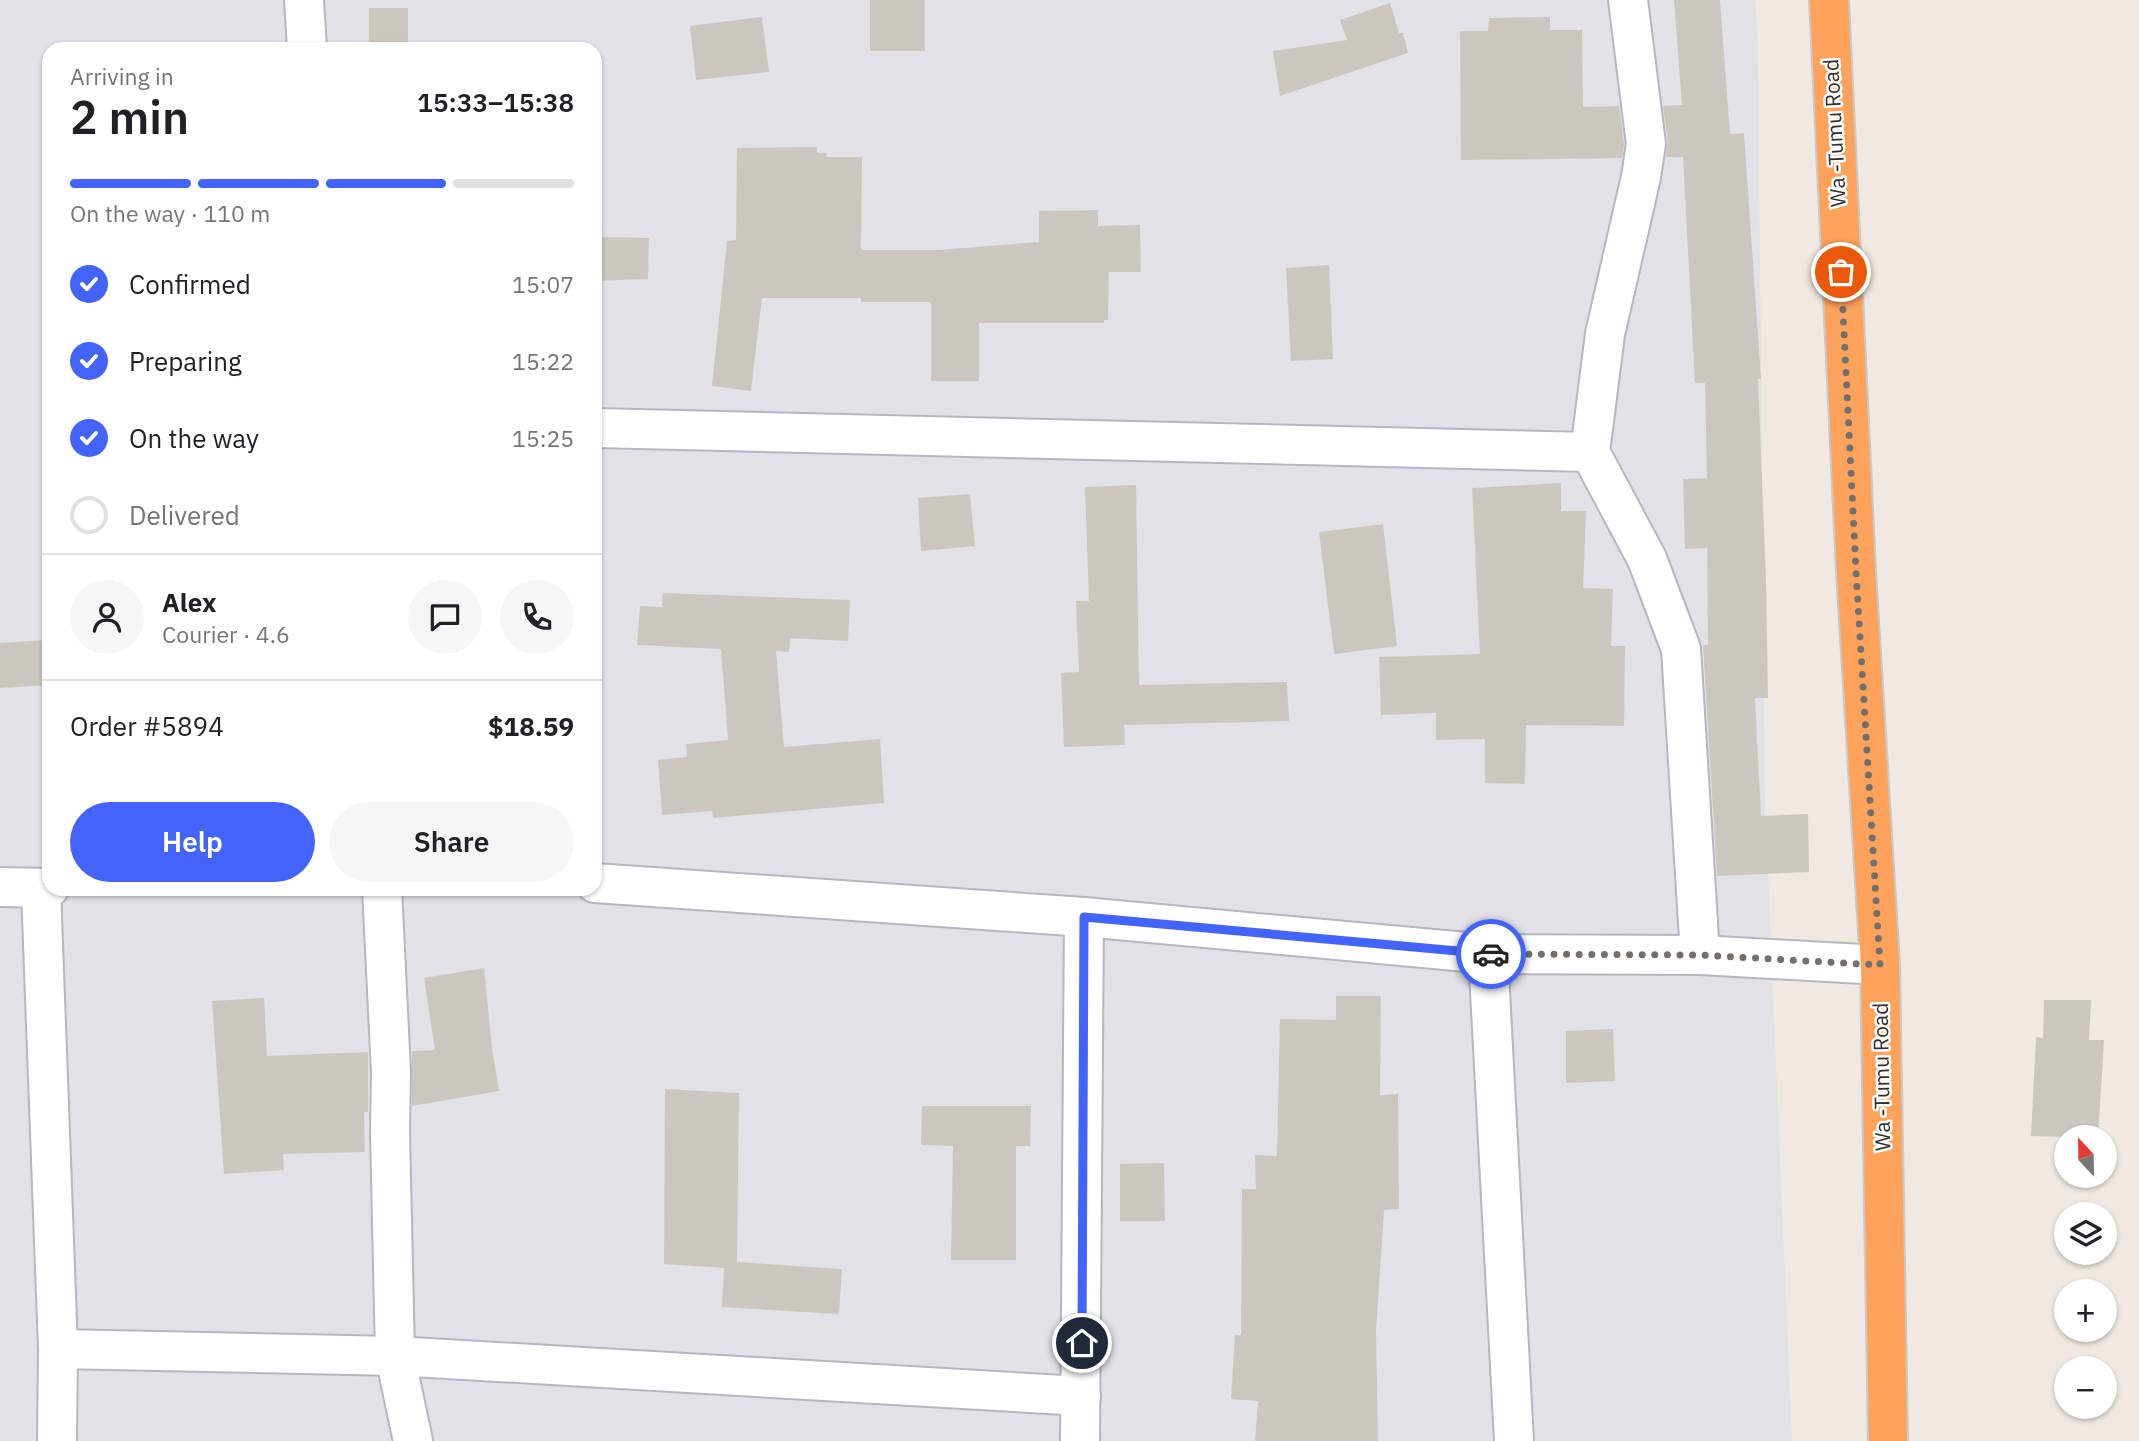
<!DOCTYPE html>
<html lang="en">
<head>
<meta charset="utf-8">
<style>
	body { margin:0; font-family:"IBM Plex Sans",sans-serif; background:#f6f6f6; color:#202124; height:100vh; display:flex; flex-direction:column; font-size:26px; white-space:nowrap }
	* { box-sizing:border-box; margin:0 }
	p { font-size:23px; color:#757577 }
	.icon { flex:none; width:38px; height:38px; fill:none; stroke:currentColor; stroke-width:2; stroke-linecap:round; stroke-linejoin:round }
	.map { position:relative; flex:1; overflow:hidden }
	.side { position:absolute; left:42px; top:42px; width:560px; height:854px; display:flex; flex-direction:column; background:#fff; border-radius:21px; box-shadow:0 2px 5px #0004 }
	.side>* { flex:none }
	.needle { width:46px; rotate:338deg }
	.tools { position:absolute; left:2054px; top:1125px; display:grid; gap:14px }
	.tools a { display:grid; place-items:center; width:63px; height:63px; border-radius:50%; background:#fff; box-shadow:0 2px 5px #0004; font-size:35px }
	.pin { position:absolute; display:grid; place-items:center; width:60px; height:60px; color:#fff; margin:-30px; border:4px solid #fff; border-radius:50%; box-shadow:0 2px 7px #0007 }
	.courier { position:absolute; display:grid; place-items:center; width:70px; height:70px; margin:-35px; border:5px solid #4264fb; border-radius:50%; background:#fff; color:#222; box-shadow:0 2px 9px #0007 }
	.summary em { font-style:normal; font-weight:600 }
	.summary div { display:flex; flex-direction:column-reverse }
	.summary { display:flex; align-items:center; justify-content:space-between; height:119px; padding:0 28px }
	h1 { font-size:46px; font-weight:600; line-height:52px }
	.bar { display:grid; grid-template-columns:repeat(4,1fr); gap:10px 7px; align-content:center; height:84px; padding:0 28px }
	.bar i { height:9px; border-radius:5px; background:#e0e0e0 }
	.bar .active { background:#4264fb }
	.bar p { grid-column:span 4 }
	.line { display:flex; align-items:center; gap:18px; padding:0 28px; border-top:2px solid #e0e0e0 }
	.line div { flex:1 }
	.round { display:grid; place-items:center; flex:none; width:74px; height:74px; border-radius:37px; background:#f6f6f6 }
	ol { padding:0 28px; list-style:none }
	li { display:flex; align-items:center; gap:21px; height:77px }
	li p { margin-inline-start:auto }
	li .icon { padding:7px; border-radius:50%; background:#4264fb; color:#fff; stroke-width:4 }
	li:last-child { color:#757577 }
	li i { width:38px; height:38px; border:4px solid #e0e0e0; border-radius:50% }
	.cta { display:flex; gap:14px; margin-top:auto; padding:14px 28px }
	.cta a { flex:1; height:80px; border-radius:42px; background:#4264fb; color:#fff; font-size:28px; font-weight:600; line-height:80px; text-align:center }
	.cta a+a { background:#f6f6f6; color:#202124 }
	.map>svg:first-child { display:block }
	.industrial { fill:#e3e1e8; fill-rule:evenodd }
	.building { fill:#cbc7bf }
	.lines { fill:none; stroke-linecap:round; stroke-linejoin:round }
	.minor-casing { stroke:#b4b7c1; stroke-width:42 }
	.highway-casing { stroke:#c9c9c9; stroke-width:42 }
	.minor { stroke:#fff; stroke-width:38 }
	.highway { stroke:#ffa35c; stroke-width:38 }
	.done { stroke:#726f6d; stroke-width:7; stroke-dasharray:0 12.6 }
	.route { stroke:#4264fb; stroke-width:9 }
	.labels { text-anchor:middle; stroke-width:5; stroke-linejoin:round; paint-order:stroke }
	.street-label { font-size:21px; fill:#2e2e2e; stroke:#fff }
</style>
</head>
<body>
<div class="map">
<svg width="2139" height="1441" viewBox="0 0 2139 1441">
	<rect width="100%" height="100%" fill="#efe9e1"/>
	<!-- industrial -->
	<path class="industrial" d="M0,0H1755L1758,43L1765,806L1792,1441H0ZM49,49H595V889H49Z"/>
	<!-- building -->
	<g class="building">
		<rect x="870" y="0" width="55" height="51"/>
		<path d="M1674,0H1720L1730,134L1744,133L1761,379H1758L1766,579L1768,698H1755L1761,816L1808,814L1809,872L1717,876L1703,645H1708L1707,548L1685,549L1683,479L1707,478L1705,383H1695L1683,157H1666L1668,142L1663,106L1682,105Z"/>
		<path d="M1390,3L1399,33H1403L1408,53L1280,96L1273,51L1347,40L1340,20Z"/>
		<rect x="369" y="8" width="39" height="41"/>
		<path d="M762,17L769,72L696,80L690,26Z"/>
		<path d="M1550,17V30H1582L1583,107L1619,106L1624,144L1622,158L1461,160L1460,31H1488L1489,18Z"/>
		<path d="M817,147V153H827L826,157H862L861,250H939L1039,242V211L1098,210V226L1140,225L1141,272H1109L1108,320H1104V323H979V381H931V302H861V298H762L751,391L712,386L727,241L736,240L737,148Z"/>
		<path d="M595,237L649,238L648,279L595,281Z"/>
		<path d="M1329,265L1333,359L1291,361L1286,268Z"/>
		<path d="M1561,483V511H1586L1583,588L1613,589L1611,646H1625L1624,726L1526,725L1525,784L1485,783V739L1436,740V713L1381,715L1379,657L1480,654L1472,488Z"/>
		<path d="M1136,485L1139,685L1287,682L1289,721L1124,725L1125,745L1064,747L1061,673L1079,672L1076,601H1089L1085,487Z"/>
		<path d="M970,494L975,546L921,551L918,498Z"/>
		<path d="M1383,524L1397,646L1334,654L1319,532Z"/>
		<path d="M663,593L850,600L848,641L790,638L789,652L776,651L784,747L880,739L884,803L713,818L712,811L662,815L658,760L687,757L686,744L728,740L721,649L637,645L640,606L662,607Z"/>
		<path d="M49,640V685L0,688V643Z"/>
		<path d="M484,968L492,1048L499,1091L412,1106V1051L435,1050L424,978Z"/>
		<path d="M1336,996H1381L1380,1095L1398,1094L1399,1209L1384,1210L1376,1331L1378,1441H1255L1258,1401L1231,1399L1235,1335H1241L1242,1189H1256L1255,1155L1277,1156L1280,1019L1336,1020Z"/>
		<path d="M264,998L267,1056L368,1052V1112H364L365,1152L283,1154L284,1170L224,1174L212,1001Z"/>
		<path d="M2044,1000H2091L2089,1040H2104L2098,1138L2031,1136L2036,1037L2043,1038Z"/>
		<path d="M1613,1029L1615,1081L1566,1083V1031Z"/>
		<path d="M665,1089L739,1093L737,1262L842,1269L839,1314L722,1307L724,1268L664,1264Z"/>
		<path d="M922,1106H1031L1030,1146H1016V1260H951L953,1146L921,1145Z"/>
		<path d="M1164,1163L1165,1221H1120V1164Z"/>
	</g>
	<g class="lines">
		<!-- minor casing -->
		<g class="minor-casing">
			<g id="minor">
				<path d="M304,0L307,49"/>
				<path d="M1628,0L1646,144L1641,177L1605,334L1590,452L1647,559L1681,649L1700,955"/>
				<path d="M595,428L1590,452"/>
				<path d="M595,883L1084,917L1488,954L1700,955L1880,965"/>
				<path d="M0,887L49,888"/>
				<path d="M41,889L58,1349L57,1441"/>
				<path d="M382,889L391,1072L390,1132L395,1356L413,1441"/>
				<path d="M1488,954L1514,1441"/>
				<path d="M58,1349L395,1356L1081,1396"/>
				<path d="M1080,1441L1084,917"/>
			</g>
		</g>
		<!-- highway casing -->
		<g class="highway-casing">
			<path id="highway" d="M1829,0L1856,571L1880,965L1888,1441"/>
		</g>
		<!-- minor -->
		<use href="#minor" class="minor"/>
		<!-- highway -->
		<use href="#highway" class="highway"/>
	</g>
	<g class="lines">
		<!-- done -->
		<path class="done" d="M1491,954L1700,955L1880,965L1856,571L1841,272"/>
		<!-- route -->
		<path class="route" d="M1082,1343L1084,917L1491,954"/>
	</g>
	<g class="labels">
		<!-- street labels -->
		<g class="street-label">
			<text transform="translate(1835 133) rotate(-93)" y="7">Wa -Tumu Road</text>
			<text transform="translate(1882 1077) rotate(-91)" y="7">Wa -Tumu Road</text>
		</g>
	</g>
</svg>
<div class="tools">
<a><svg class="needle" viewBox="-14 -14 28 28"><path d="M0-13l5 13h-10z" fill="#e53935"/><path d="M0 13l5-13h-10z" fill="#757577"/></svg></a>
<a><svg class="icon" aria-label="layers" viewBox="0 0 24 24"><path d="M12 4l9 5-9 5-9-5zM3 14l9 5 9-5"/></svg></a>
<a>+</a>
<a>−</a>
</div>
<div class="pin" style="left:1841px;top:272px;background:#ea580c"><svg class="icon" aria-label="bag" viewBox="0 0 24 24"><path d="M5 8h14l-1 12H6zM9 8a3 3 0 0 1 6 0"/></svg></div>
<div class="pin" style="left:1082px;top:1343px;background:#1f2937"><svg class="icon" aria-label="home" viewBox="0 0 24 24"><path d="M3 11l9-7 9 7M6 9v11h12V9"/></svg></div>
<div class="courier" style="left:1491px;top:954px"><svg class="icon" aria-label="car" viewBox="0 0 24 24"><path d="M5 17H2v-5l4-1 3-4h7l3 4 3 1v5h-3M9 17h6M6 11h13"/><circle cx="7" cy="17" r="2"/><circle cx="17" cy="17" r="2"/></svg></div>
<section class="side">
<div class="summary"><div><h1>2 min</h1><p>Arriving in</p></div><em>15:33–15:38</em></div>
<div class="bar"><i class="active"></i><i class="active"></i><i class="active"></i><i></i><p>On the way · 110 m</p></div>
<ol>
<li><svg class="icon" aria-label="check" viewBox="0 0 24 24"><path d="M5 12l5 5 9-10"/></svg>Confirmed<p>15:07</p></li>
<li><svg class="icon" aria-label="check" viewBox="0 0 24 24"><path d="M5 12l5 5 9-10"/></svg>Preparing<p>15:22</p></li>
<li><svg class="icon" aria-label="check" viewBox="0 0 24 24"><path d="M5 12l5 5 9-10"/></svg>On the way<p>15:25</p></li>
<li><i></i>Delivered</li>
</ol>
<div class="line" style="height:126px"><a class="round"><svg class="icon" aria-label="person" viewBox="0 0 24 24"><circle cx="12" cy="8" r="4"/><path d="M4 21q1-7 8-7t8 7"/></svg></a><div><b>Alex</b><p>Courier · 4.6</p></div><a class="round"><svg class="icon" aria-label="chat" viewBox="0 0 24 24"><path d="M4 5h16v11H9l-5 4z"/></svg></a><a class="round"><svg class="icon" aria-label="phone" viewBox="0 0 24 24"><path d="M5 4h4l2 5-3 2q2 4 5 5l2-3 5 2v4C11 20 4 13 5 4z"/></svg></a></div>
<div class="line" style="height:91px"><div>Order #5894</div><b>$18.59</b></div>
<div class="cta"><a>Help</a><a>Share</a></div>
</section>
</div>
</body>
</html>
